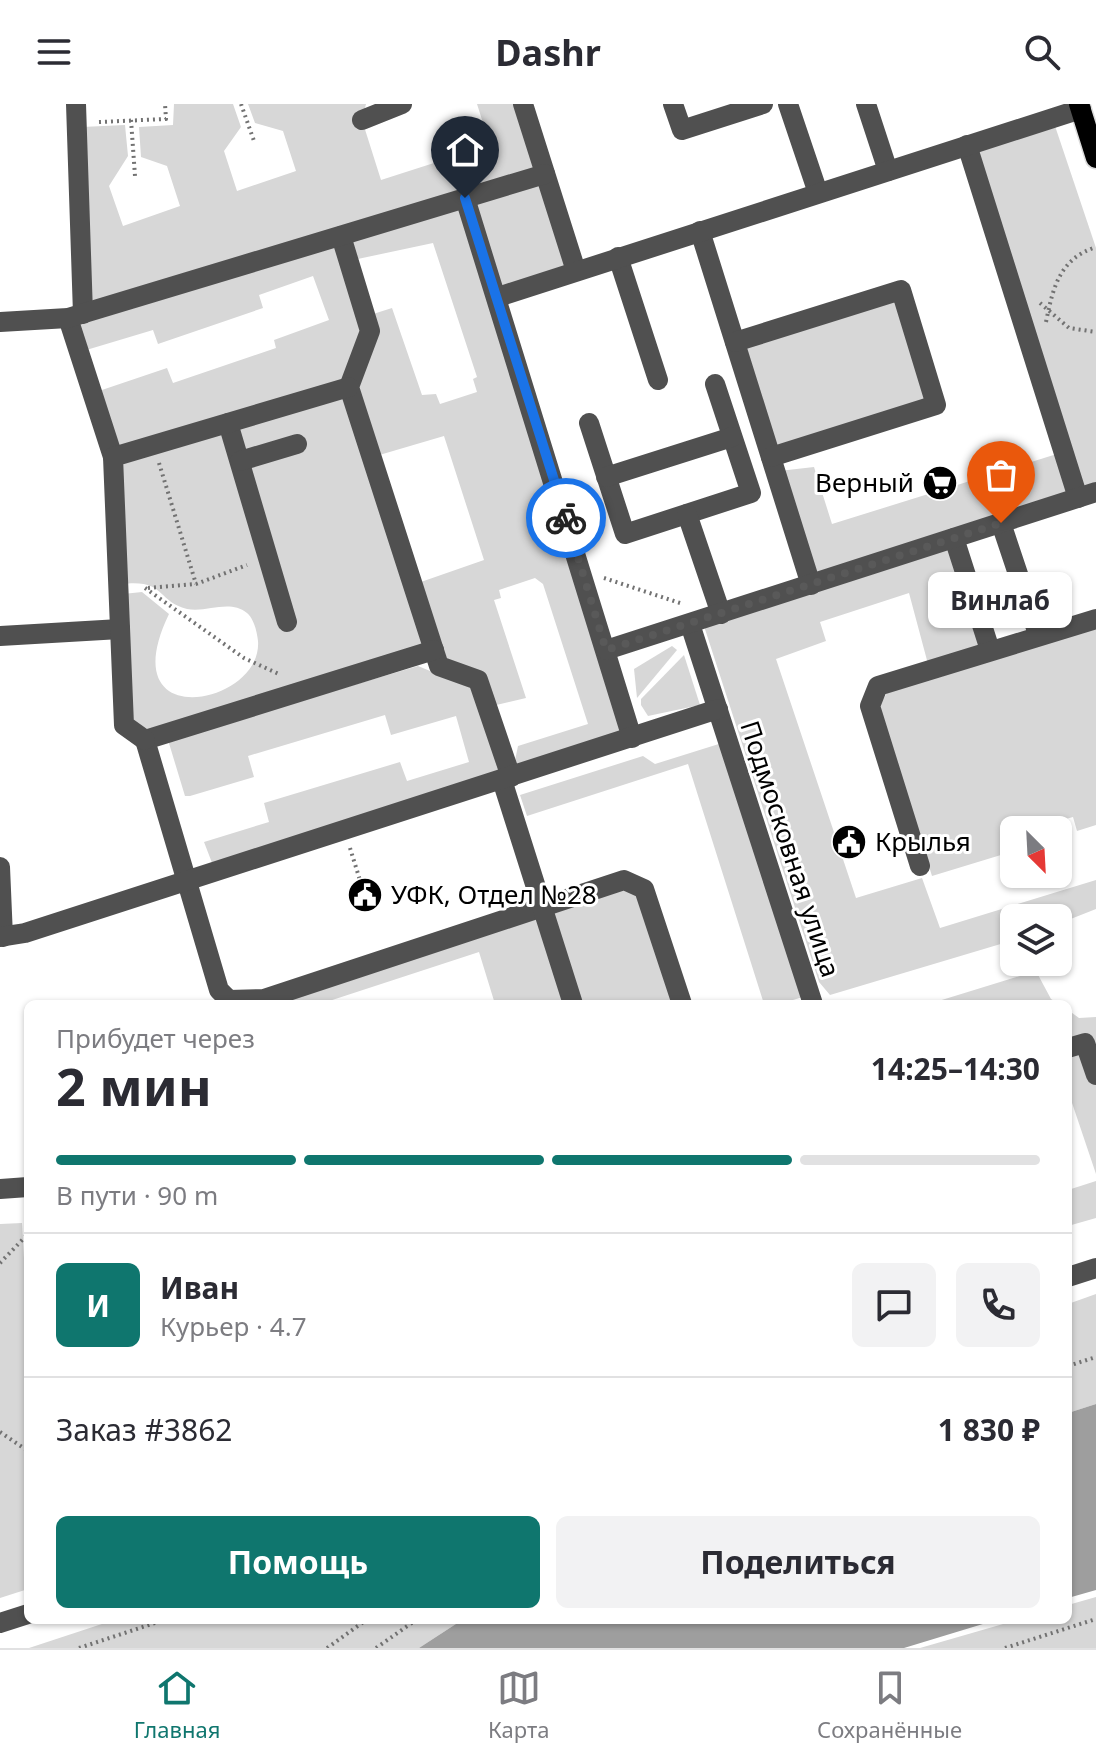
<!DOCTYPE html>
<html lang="ru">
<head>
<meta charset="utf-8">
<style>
	body { margin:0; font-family:"Noto Sans",sans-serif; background:#f2f2f3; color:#2b2b33; height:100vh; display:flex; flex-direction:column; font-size:30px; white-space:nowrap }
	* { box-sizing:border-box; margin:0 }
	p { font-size:26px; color:#7c7c81 }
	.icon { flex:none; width:44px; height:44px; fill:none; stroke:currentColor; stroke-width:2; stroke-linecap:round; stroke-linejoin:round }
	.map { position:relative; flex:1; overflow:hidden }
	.sheet { position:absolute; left:24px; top:896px; width:1048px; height:624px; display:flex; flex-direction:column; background:#fff; border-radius:12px; box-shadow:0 2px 6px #0004 }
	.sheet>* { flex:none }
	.needle { width:52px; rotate:156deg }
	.fabs { position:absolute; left:1000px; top:712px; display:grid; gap:16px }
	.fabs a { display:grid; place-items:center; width:72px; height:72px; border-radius:12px; background:#fff; box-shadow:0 2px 6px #0004; font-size:40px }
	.pin { position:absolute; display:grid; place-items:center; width:68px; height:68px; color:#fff; margin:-82px -34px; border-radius:50% 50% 50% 0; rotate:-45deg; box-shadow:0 0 8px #0007 }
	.pin .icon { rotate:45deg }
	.courier { position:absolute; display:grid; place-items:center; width:80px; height:80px; margin:-40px; border:6px solid #1a73e8; border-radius:50%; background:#fff; color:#222; box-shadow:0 2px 10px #0007 }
	.bubble { position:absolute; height:56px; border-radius:12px; background:#fff; box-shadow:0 2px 6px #0004; font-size:26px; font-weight:700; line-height:56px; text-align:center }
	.overview em { font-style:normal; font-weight:700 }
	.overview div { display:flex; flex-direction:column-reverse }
	.overview { display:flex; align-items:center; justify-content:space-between; height:136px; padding:0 32px }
	h1 { font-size:52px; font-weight:700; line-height:60px }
	.bar { display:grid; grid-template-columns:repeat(4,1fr); gap:12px 8px; align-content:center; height:96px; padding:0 32px }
	.bar i { height:10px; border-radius:6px; background:#e1e1e2 }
	.bar .active { background:#0f766e }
	.bar p { grid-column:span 4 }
	.line { display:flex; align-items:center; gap:20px; padding:0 32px; border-top:2px solid #e1e1e2 }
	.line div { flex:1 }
	.round { display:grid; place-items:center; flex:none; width:84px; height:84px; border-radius:12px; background:#f2f2f3 }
	.primary-button { display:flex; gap:16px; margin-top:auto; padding:16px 32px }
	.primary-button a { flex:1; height:92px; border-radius:12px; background:#0f766e; color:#fff; font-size:32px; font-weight:700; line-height:92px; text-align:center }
	.primary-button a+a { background:#f2f2f3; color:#2b2b33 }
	header { display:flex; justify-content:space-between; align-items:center; height:104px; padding:0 32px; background:#fff; font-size:36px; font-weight:700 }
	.menu { display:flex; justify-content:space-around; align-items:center; height:112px; border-top:2px solid #e1e1e2; background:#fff; font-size:22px; color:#7c7c81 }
	.menu a { display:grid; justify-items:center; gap:4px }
	.menu .active { color:#0f766e }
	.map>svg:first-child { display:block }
	.green { fill:#d7d7d7 }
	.water { fill:#9e9e9e }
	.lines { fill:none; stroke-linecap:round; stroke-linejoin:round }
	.major-casing { stroke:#dbdbdb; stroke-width:23 }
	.path { stroke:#727272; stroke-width:4; stroke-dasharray:2 4; stroke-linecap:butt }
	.minor { stroke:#505050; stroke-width:20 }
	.major { stroke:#000; stroke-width:20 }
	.done { stroke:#595959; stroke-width:8; stroke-dasharray:0 14.4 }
	.route { stroke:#1a73e8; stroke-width:10 }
	.labels { text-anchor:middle; stroke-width:6; stroke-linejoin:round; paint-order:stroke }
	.poi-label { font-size:26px; fill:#000; stroke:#fff; text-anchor:start }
	.street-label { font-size:26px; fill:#000; stroke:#fff }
</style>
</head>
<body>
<header><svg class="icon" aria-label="menu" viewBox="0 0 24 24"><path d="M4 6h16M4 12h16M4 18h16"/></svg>Dashr<svg class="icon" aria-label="search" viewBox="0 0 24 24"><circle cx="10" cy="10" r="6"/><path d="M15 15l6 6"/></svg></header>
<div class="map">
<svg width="1096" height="1544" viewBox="0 0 1096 1544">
	<rect width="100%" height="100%" fill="#fff"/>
	<!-- green -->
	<g class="green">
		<path d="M174,0H233L241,23L224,47L237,87L296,67L283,27L255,19L248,0H366L362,16L381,76L490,41L477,0H517L538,66L89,202L82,23L125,21L128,52L109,82L123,122L180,102L167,62L141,53L139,23L173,21Z"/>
		<path d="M1054,19L1096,144V382L1081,387L974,45Z"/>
		<path d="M542,78L571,163L501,186L474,98Z"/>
		<path d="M461,102L626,630L513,666L518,642L588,620L543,480L535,474L499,486L501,494L494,496L526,594L492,602L445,557L418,479L484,456L444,332L376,352L356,283L370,211L392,204L422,291L436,290L440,300L477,288L473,275L477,273L433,139L353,156L347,134Z"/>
		<path d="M337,138L364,227L344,279L118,346L96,288L167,264L173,279L276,244L274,236L329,216L313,172L259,191L263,204L158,240L153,226L83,247L74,217Z"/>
		<path d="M899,190L932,300L779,348L745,239Z"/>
		<path d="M347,289L429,544L145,629L129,618L123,490L142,488L169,510C110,632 263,601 258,537C257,528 254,515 247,509C229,495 207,509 187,505C156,497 166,475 122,480L118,357Z"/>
		<path d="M1060,349L1073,391L815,474L779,367L814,363L832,420Z"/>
		<path d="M952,442L985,541L928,560L909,489L820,518L826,537L776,555L856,794L922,774L940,824L1096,776V805L1058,820V814H1014V836L830,891L819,878L704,522Z"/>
		<path d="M1096,524V721L1077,727L1073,713L1041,722V726H1014V747L932,772L879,603L888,587Z"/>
		<path d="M672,542L677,546L637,594L634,565Z"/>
		<path d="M684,551L700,601L648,612L641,601V595Z"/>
		<path d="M418,562L474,585L503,670L214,764L204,738L269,718L264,699L400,658L407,677L469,658L456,612L391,631L385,611L248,652L254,673L190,692H185L168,636Z"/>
		<path d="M722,639L806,892L780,900H764L688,660L527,712L520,691L643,652L655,660Z"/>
		<path d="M622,780L639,790L679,900H495L479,848L320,900H261Z"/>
		<path d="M1036,867L1051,895L1059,900L932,899Z"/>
		<path d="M1068,906L1079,914L1096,913V1070L1068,987Z"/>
		<path d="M1096,1077V1114L1068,1122V1086Z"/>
		<path d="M22,1119L28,1223V1485L0,1494V1120Z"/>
		<path d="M1096,1190V1300L1068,1309V1200Z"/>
		<path d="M1096,1493V1544H920L1017,1516H1068V1501Z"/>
		<path d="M114,1516H462L419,1544H29Z"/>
	</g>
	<!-- water -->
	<g class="water">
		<path d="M1096,1300V1486L1068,1494V1309Z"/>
		<path d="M462,1516H996L904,1544H419Z"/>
	</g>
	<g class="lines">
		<!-- major casing -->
		<g class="major-casing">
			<path id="major" d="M1079,0L1096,54"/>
		</g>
		<!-- path -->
		<g class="path">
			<path d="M241,0L254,37"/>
			<path d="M131,16L135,72"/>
			<path d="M99,18L166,15L165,0"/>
			<path d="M1040,199L1069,224L1096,228"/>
			<path d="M1046,218C1053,184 1059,155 1096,143"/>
			<path d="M159,359L196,480"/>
			<path d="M604,474L680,499"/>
			<path d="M145,484L244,554L281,571"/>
			<path d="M148,484L196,480L247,461"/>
			<path d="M350,744L363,786"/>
			<path d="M0,1159L28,1130"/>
			<path d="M1068,1262L1096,1253"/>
			<path d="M0,1328L28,1347"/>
			<path d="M79,1544L164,1516"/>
			<path d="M327,1544L366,1516"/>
			<path d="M376,1544L416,1516"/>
			<path d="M1005,1544L1096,1515"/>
		</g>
		<!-- minor -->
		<g class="minor">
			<path d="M76,0L83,210"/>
			<path d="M523,0L576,167"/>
			<path d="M673,0L682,26L763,0"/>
			<path d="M788,0L818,89"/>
			<path d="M866,0L888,67"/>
			<path d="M362,16L402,0"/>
			<path d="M967,41L1078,394"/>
			<path d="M465,94L632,634"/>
			<path d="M700,127L811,481"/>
			<path d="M341,132L370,227L349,283L439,562L478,576L511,673"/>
			<path d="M618,153L658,276"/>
			<path d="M498,193L1081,5"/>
			<path d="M68,214L113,353"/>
			<path d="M0,218L68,214L545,70"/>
			<path d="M735,238L901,186L936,301L771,353"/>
			<path d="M228,319L287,518"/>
			<path d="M589,319L625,430L751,389L715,280"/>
			<path d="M240,357L297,340"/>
			<path d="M606,373L732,333"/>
			<path d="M687,410L721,510"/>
			<path d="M1001,419L1038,530"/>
			<path d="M954,434L990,546"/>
			<path d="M690,520L813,900"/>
			<path d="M0,532L120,525"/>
			<path d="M434,546L145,636L219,886L229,896L264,895L624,776L644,785L682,900"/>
			<path d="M606,546L1096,388"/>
			<path d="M145,636L124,621L113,353L349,283"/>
			<path d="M502,676L573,900"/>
			<path d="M920,762L870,602L878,582L1096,515"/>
			<path d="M0,763L3,833"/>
			<path d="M0,833L25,829L718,605"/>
			<path d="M1068,944L1085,939L1096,971"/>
			<path d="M0,1085L28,1083"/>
			<path d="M1068,1173L1096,1164"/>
			<path d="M0,1519L28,1510"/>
		</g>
		<!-- major -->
		<use href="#major" class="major"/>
	</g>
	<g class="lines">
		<!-- done -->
		<path class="done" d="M566,414L606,546L1001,419"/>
		<!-- route -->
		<path class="route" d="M465,94L566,414"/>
	</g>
	<!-- icons -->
	<defs>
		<g id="supermarket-disc" transform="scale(1.8)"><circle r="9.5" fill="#000" stroke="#fff"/><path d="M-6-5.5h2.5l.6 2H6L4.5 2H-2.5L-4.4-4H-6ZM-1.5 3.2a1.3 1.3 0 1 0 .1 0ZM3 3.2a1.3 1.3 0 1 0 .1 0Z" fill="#fff"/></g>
		<g id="civic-disc" transform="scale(1.8)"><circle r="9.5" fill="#000" stroke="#fff"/><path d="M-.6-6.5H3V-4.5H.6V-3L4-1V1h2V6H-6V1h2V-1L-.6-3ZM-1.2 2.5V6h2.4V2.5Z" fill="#fff"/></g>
	</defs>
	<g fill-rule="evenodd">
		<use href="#supermarket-disc" x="940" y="379"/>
		<use href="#civic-disc" x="849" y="738"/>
		<use href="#civic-disc" x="365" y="791"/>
	</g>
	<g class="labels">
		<!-- poi labels -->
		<g class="poi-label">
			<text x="914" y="388" text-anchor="end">Верный</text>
			<text x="875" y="747">Крылья</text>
			<text x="391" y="800">УФК, Отдел №28</text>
		</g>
		<!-- street labels -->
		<g class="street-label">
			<text transform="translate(790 745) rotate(72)" y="9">Подмосковная улица</text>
		</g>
	</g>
</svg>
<div class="fabs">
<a><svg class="needle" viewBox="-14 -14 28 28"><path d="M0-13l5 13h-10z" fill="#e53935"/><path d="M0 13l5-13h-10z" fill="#7c7c81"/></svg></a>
<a><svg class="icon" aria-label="layers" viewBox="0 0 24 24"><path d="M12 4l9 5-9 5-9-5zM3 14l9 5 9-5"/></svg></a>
</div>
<div class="pin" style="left:1001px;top:419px;background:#ea580c"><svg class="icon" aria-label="bag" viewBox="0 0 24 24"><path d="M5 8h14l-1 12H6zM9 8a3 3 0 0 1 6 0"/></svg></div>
<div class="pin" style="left:465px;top:94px;background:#1f2937"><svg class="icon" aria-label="home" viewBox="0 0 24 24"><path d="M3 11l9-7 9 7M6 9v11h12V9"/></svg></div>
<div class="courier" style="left:566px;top:414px"><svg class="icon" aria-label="bike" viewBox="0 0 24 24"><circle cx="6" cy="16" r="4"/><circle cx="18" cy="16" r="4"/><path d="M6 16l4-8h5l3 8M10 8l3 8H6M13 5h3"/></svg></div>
<div class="bubble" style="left:928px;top:468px;width:144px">Винлаб</div>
<section class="sheet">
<div class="overview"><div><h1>2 мин</h1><p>Прибудет через</p></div><em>14:25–14:30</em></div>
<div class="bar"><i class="active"></i><i class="active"></i><i class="active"></i><i></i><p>В пути · 90 m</p></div>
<div class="line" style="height:144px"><b class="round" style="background:#0f766e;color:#fff">И</b><div><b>Иван</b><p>Курьер · 4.7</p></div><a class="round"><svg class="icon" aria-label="chat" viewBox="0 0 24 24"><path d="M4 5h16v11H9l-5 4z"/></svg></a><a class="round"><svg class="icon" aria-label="phone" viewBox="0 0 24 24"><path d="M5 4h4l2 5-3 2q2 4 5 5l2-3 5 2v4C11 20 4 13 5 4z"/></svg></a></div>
<div class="line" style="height:104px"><div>Заказ #3862</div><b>1 830 ₽</b></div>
<div class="primary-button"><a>Помощь</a><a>Поделиться</a></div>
</section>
</div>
<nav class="menu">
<a class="active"><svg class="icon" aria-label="home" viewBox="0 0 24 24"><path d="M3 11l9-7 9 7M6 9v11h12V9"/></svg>Главная</a>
<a><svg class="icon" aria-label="map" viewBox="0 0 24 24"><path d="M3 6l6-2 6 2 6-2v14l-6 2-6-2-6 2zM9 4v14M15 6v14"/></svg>Карта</a>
<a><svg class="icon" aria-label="saved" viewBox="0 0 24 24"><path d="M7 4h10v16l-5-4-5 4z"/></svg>Сохранённые</a>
</nav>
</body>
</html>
